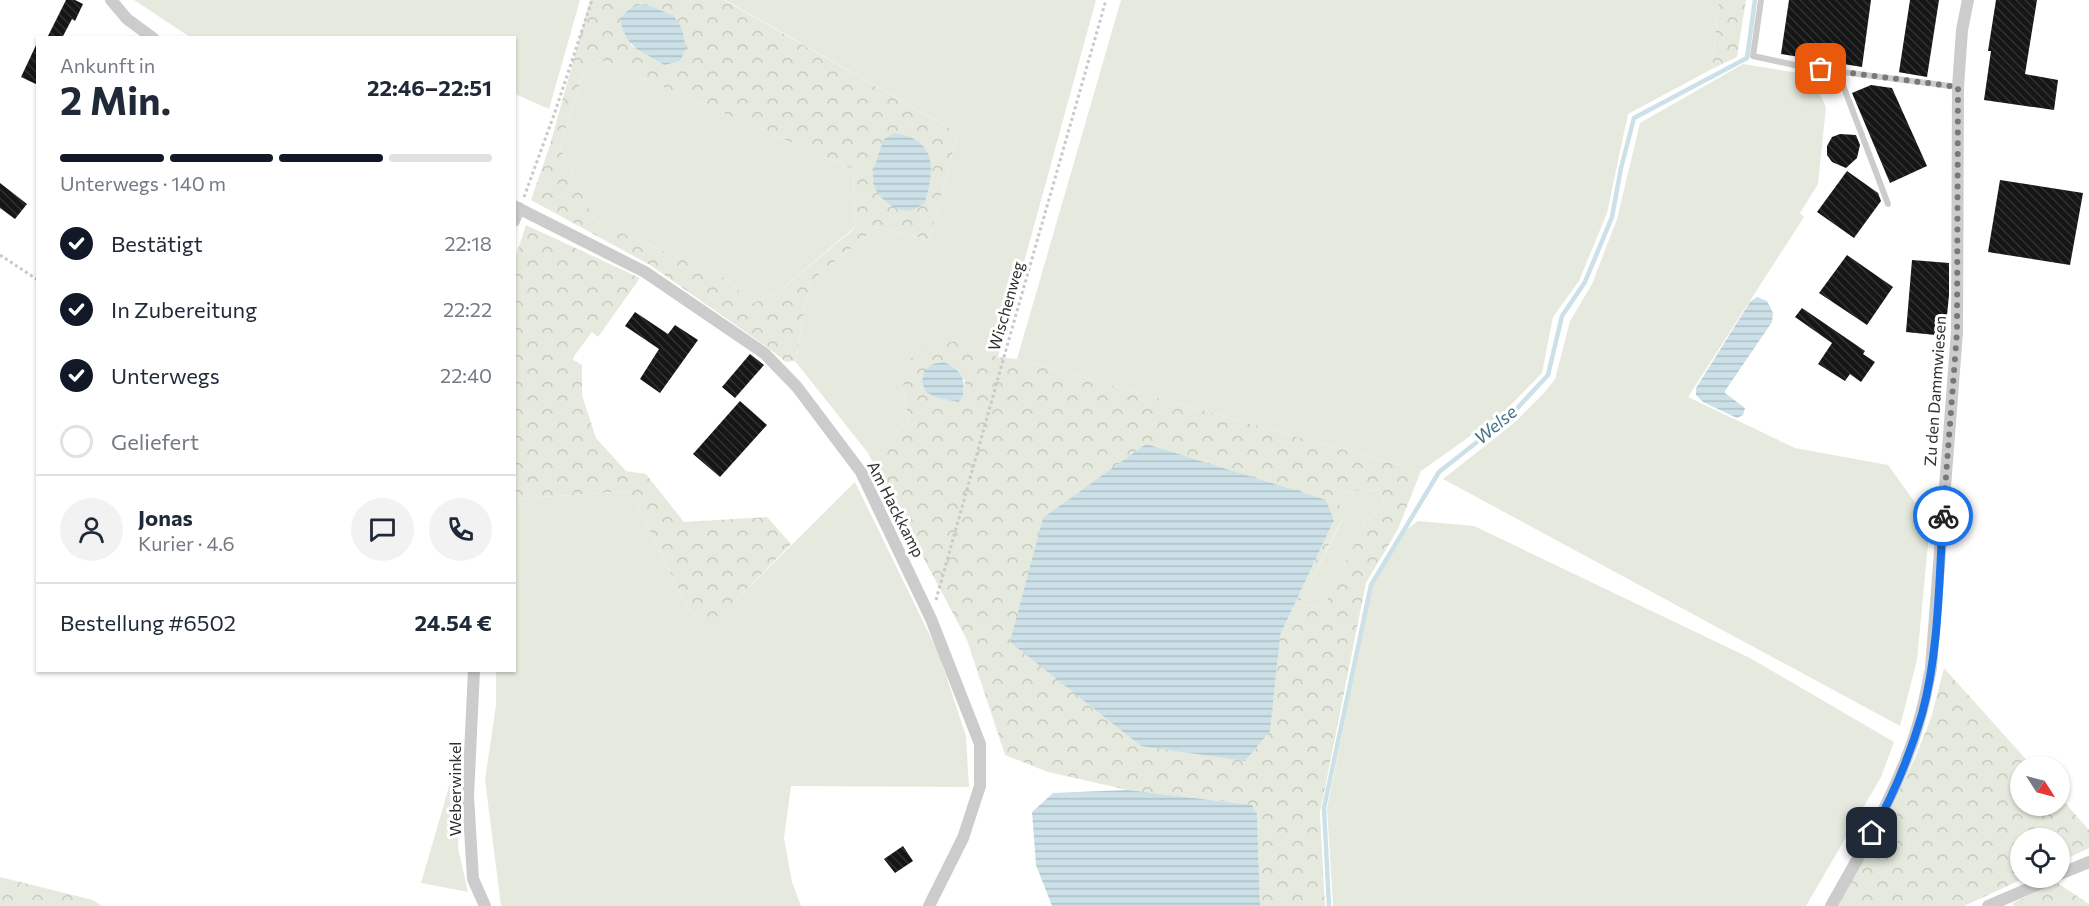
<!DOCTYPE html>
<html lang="de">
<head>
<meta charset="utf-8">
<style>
	body { margin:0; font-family:Commissioner,sans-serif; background:#f2f2f3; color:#1f2937; height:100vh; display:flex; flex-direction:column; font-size:22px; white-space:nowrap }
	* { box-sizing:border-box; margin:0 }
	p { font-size:20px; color:#747a83 }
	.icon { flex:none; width:33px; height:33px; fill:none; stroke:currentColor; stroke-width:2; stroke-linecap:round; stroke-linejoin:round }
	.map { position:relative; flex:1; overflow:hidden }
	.sheet { position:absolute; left:36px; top:36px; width:480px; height:636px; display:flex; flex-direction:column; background:#fff; border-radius:0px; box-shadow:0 2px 4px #0004 }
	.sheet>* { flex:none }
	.needle { width:39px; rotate:126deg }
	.tools { position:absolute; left:2010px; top:756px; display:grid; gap:12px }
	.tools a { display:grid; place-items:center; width:60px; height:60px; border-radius:50%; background:#fff; box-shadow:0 2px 4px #0004; font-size:30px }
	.pin { position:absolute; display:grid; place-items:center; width:51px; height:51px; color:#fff; margin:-26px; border-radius:12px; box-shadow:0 3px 9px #0006 }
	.courier { position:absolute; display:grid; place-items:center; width:60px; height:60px; margin:-30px; border:4px solid #1a73e8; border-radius:50%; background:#fff; color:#222; box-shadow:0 2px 8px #0007 }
	.overview em { font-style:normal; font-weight:700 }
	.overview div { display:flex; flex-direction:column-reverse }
	.overview { display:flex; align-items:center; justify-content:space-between; height:102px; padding:0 24px }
	h1 { font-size:39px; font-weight:700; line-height:45px }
	.bar { display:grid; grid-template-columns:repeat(4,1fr); gap:9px 6px; align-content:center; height:72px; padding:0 24px }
	.bar i { height:8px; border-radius:4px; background:#e0e1e3 }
	.bar .active { background:#111827 }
	.bar p { grid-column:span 4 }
	.line { display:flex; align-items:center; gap:15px; padding:0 24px; border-top:2px solid #e0e1e3 }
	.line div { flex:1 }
	.round { display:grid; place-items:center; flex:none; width:63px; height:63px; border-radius:32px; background:#f2f2f3 }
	ol { padding:0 24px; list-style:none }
	li { display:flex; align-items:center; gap:18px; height:66px }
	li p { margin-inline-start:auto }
	li .icon { padding:6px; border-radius:50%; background:#111827; color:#fff; stroke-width:4 }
	li:last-child { color:#747a83 }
	li i { width:33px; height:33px; border:3px solid #e0e1e3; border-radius:50% }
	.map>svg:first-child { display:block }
	.green { fill:#e6eade }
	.forest { fill:url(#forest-crowns); fill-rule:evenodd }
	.water { fill:url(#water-rules) }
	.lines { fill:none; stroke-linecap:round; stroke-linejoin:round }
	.stream { stroke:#cce0e8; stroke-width:4.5 }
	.building { fill:url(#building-back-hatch) }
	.path { stroke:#c9c9c9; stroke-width:3; stroke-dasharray:3 3; stroke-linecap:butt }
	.lane { stroke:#ccc; stroke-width:6 }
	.street { stroke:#ccc; stroke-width:12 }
	.done { stroke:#787878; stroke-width:6; stroke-dasharray:0 10.8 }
	.route { stroke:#1a73e8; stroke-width:8 }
	.labels { text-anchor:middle; stroke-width:6; stroke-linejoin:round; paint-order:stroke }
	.street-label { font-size:16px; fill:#2f2f2f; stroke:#fff }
	.water-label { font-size:18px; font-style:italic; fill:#467587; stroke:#fff }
</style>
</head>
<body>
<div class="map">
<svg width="2089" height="906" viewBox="0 0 2089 906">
	<defs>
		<pattern id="forest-crowns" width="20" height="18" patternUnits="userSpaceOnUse" patternTransform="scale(1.5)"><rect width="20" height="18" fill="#e6eade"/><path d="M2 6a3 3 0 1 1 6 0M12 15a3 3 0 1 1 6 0" fill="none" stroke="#c6c9bf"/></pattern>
		<pattern id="water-rules" width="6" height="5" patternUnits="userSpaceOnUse" patternTransform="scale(1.5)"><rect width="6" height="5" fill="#cce0e8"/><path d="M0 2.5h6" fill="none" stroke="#b0c0c7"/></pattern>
		<pattern id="building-back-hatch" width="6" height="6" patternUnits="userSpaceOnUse" patternTransform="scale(1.5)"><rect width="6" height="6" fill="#161616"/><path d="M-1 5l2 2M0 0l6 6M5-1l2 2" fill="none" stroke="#303030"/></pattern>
	</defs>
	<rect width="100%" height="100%" fill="#fff"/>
	<!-- green -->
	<g class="green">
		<path d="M134,0H580L549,109L515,94L514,38L190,37Z"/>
		<path d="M725,0H1096L998,357L957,341L902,374L908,421L868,453L795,361L810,282L877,227L929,240L958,133Z"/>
		<path d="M1121,0H1719L1712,69L1628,114L1607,213L1579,281L1553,317L1542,373L1503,413L1421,471L1017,359Z"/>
		<path d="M598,59L853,169L855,227L778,292L749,305L731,281L595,221L560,148L584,70Z"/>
		<path d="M1743,64L1811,75L1826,107L1818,184L1800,213L1804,217L1688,397L1795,448L1888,465L1930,523L1917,660L1900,726L1443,479L1514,423L1544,393L1555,379L1570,321L1592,284L1617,219L1640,123Z"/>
		<path d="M855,482L939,654L966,736L969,787L791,786L784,838L792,882L801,906H501L485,780L496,705V671L514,670L515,499L630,491L689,610L709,627Z"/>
		<path d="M1363,490L1380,491L1384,500L1378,511L1366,521L1326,602L1319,607L1299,604L1341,522L1337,496L1344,492Z"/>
		<path d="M1418,521L1474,526L1750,658L1894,742L1881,777L1806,906H1333L1327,808L1372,586L1405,531Z"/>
		<path d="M462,742L458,848L468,892L421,883Z"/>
	</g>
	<!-- forest -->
	<g class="forest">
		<path d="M590,0H724L958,133L929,240L877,227L810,282L795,361L786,362L767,347L650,265L531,200L550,145ZM627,9L664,65L645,52L631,46ZM598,59L853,169L855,228L778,292L749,305L731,281L595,221L560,148L584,70ZM883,140L892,207L872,180Z"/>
		<path d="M1719,0H1746L1737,57L1712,69Z"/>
		<path d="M526,225L640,278L598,337L592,332L572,359L582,365V395L596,438L626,471L646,474L684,522L767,517L791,544L709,628L689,610L630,491L515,499L514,261Z"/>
		<path d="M957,341L998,357L1017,359L1421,471L1398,529L1366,583L1320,813L1325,906H1260L1257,814L1252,805L1128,790L1048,772L1005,755L967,640L868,453L908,421L902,374L918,348ZM958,370L965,381L963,397L957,402L937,398ZM1363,490L1380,491L1384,500L1378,511L1366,521L1326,602L1319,607L1299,604L1341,521L1338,496L1344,492ZM1326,500L1334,520L1280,635Z"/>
		<path d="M1944,668L2032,766H2020V806H2060V797L2089,830V848L2060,862V838H2020V878H2025L1964,906H1838L1887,817L1917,753L1931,718Z"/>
		<path d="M0,877L93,900L102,906H0Z"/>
		<path d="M2056,882L2089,904V906H2015L2011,904Z"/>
	</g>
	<!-- water -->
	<g class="water">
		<path d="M646,4L674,16L682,29L686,48L680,61L664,65C639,48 629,52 620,20C628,8 632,6 646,4Z"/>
		<path d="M895,133C937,140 935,169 925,203C921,205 917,208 912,210C896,214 876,197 873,182C871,173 881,149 883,140Z"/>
		<path d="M1757,297L1767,301L1773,313L1772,322L1725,391V393L1745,408L1743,415L1737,418L1703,402L1696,395V388L1750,302Z"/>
		<path d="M944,362C963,372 965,376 963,397L958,402L937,398L926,392L922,382L924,371L933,364Z"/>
		<path d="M1146,444L1326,500L1334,520L1280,635L1270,731L1245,761L1141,746L1010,642L1043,518Z"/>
		<path d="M1128,790L1252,805L1257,814L1260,906H1052L1036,865L1032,812L1053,793Z"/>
	</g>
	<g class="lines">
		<!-- stream -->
		<path class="stream" d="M1329,906L1324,808L1371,585L1439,472L1510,416L1548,375L1562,316L1585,282L1612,217L1621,168L1634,118L1747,58L1755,0"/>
	</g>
	<!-- building -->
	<g class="building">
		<path d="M66,0H75L83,4L75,21L72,19L62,38H47Z"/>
		<path d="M1789,0H1871L1862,67L1781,54Z"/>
		<path d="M1910,0H1939L1927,77L1898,72H1899Z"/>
		<path d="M1996,0H2037L2025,74L2058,80L2054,110L1984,100L1991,51H1988Z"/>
		<path d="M38,41V85L21,77Z"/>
		<path d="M1871,85L1892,88L1927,166L1890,183L1852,93Z"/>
		<path d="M1840,134L1856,135L1860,145L1857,158L1846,168L1832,162L1827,155V146L1832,137Z"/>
		<path d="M1847,171L1878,193L1881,201L1854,238L1817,212Z"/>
		<path d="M2000,180L2083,193L2070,265L1988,252Z"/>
		<path d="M0,183L27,204L15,219L0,208Z"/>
		<path d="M1847,255L1893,287L1867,325L1819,293Z"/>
		<path d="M1912,260L1949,263V295L1945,336L1906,332Z"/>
		<path d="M1802,308L1865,351L1863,354L1875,362L1861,382L1850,374L1845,381L1818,364L1832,343L1795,317Z"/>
		<path d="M635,312L668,334L675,325L698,340L660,393L640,379L659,349L625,326Z"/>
		<path d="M750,354L764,365L735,398L722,387Z"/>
		<path d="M740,401L767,425L720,477L693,454Z"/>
		<path d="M903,846L913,861L895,873L884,859Z"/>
	</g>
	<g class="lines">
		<!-- path -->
		<g class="path">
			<path d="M524,197L555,112L592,0"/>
			<path d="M0,255L38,280"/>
			<path d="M936,600L1009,339L1106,0"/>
		</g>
		<!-- lane -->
		<g class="lane">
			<path d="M1761,0L1753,56L1804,67L1958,87"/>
			<path d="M1838,72L1888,204"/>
		</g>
		<!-- street -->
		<g class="street">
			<path d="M111,0L127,19L153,38"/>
			<path d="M514,206L645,272L764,353L797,387L861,472L931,619L980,744V786L963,838L929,906"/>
			<path d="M514,221L519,208"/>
			<path d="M474,670L468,796L473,879L485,906"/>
			<path d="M2060,874L2089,862"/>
			<path d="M1831,906C1860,855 1890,804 1910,749C1920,723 1926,695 1931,668L1957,332L1958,87L1962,30L1968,0"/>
			<path d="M1988,906L2053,878"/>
		</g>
	</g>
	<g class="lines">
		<!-- done -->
		<path class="done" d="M1821,69L1958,87L1957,332L1943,516"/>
		<!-- route -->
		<path class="route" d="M1872,833C1893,796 1910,755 1922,714C1939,652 1939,580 1943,516"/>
	</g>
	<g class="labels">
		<!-- street labels -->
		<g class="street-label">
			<text transform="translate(1006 306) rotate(-74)" y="6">Wischenweg</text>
			<text transform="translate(1935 391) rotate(-86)" y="6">Zu den Dammwiesen</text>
			<text transform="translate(896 509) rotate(63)" y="6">Am Hackkamp</text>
			<text transform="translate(455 789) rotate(-90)" y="6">Weberwinkel</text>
		</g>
		<!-- water labels -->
		<g class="water-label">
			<text transform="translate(1496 425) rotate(-40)" y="6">Welse</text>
		</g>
	</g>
</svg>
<div class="tools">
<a><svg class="needle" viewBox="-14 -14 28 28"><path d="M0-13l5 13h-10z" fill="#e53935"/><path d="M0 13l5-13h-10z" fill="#747a83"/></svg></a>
<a><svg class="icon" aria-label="locate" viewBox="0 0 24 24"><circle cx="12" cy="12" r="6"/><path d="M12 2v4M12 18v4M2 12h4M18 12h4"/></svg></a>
</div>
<div class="pin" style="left:1821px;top:69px;background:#ea580c"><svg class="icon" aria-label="bag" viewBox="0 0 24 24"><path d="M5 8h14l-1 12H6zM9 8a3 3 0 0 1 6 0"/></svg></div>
<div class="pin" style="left:1872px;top:833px;background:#1f2937"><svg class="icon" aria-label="home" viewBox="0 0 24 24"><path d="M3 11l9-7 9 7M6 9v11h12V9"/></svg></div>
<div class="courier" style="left:1943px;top:516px"><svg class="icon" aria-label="bike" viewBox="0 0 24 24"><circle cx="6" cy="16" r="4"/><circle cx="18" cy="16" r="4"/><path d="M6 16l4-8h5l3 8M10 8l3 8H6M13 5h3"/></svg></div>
<section class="sheet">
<div class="overview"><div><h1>2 Min.</h1><p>Ankunft in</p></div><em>22:46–22:51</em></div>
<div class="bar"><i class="active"></i><i class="active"></i><i class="active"></i><i></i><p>Unterwegs · 140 m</p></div>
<ol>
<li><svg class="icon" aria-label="check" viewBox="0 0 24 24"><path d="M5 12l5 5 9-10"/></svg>Bestätigt<p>22:18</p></li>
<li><svg class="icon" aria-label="check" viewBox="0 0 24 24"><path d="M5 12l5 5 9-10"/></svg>In Zubereitung<p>22:22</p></li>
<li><svg class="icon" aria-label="check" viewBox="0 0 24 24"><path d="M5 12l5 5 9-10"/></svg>Unterwegs<p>22:40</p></li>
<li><i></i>Geliefert</li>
</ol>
<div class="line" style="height:108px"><a class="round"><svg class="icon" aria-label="person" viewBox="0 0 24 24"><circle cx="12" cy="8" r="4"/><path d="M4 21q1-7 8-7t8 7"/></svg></a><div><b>Jonas</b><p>Kurier · 4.6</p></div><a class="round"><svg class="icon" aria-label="chat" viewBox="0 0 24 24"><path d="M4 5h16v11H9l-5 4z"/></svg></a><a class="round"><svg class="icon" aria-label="phone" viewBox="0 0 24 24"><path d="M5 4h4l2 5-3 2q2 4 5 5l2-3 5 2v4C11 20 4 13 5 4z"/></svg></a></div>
<div class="line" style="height:78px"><div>Bestellung #6502</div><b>24.54 €</b></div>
</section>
</div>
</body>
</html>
